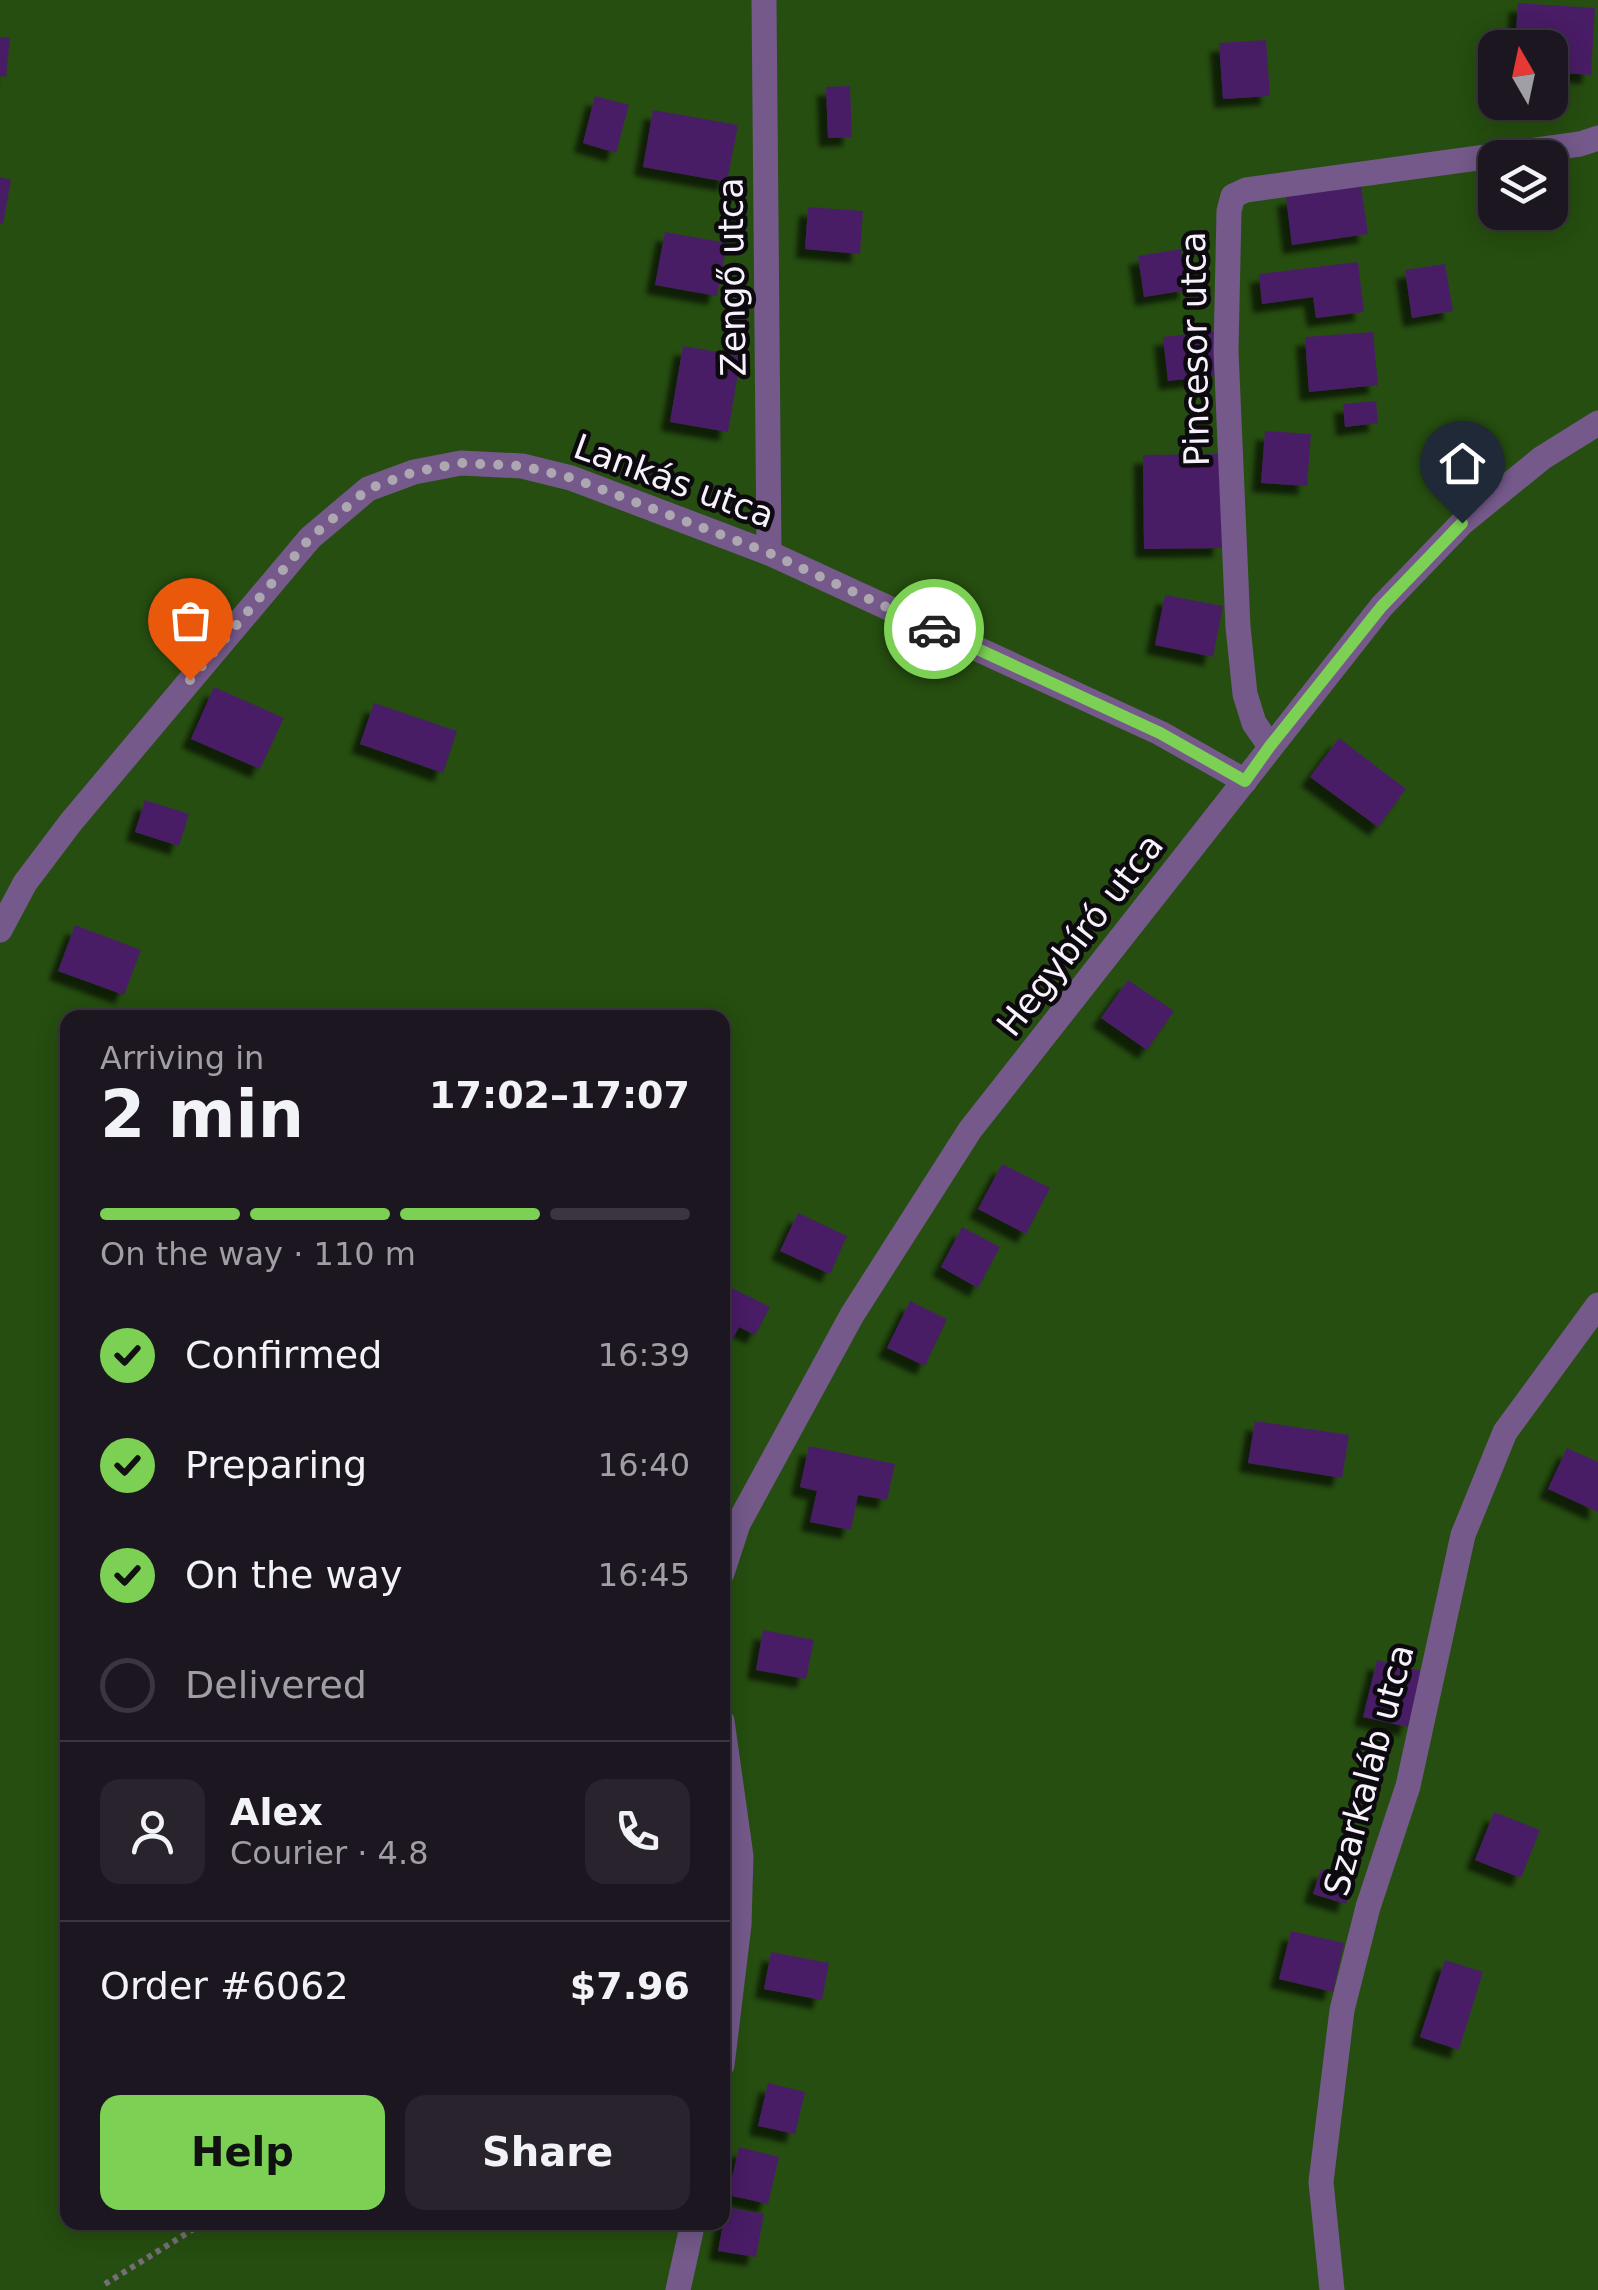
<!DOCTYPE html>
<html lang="en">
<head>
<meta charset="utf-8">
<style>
	body { margin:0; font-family:"DejaVu Sans",sans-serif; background:#29232d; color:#f1f3f6; height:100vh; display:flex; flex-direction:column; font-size:38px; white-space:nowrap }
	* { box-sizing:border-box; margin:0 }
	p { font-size:32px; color:#a09fa5 }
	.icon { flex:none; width:55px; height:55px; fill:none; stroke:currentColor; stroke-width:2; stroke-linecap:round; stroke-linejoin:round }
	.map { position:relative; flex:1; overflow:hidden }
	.details { position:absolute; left:60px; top:1010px; width:670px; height:1220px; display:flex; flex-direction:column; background:#1c1620; border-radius:20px; box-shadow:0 5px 25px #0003,0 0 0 2px #3a353e }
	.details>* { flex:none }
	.needle { width:65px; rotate:351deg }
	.controls { position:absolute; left:1478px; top:30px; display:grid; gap:20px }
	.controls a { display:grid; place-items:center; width:90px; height:90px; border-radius:20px; background:#1c1620; box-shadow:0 5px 25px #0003,0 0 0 2px #3a353e; font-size:50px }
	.pin { position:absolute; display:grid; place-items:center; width:85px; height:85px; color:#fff; margin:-102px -42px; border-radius:50% 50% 50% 0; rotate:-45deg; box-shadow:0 0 10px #0007 }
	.pin .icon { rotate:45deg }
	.courier { position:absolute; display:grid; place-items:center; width:100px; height:100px; margin:-50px; border:8px solid #7cd154; border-radius:50%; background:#fff; color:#222; box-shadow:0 2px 12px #0007 }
	.head em { font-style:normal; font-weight:700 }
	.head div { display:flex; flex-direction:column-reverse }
	.head { display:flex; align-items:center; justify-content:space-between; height:170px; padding:0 40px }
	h1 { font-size:65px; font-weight:700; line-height:75px }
	.bar { display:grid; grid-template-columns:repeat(4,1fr); gap:15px 10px; align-content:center; height:120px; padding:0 40px }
	.bar i { height:12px; border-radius:8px; background:#3a353e }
	.bar .active { background:#7cd154 }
	.bar p { grid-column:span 4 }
	.line { display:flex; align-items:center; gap:25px; padding:0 40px; border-top:2px solid #3a353e }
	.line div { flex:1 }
	.round { display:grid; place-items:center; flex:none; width:105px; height:105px; border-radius:20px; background:#29232d }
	ol { padding:0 40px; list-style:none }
	li { display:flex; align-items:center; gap:30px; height:110px }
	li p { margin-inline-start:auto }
	li .icon { padding:10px; border-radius:50%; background:#7cd154; color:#111; stroke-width:4 }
	li:last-child { color:#a09fa5 }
	li i { width:55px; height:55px; border:5px solid #3a353e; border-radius:50% }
	.button { display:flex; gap:20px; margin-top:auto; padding:20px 40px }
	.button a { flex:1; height:115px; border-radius:20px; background:#7cd154; color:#111; font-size:40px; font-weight:700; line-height:115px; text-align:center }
	.button a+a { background:#29232d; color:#f1f3f6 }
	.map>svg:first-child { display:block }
	.green { fill:#264e10; fill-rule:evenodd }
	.building { fill:#491e66; filter:url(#shadow) }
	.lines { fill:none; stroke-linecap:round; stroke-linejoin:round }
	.path { stroke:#746e79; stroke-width:6; stroke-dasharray:5 5; stroke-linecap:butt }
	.street { stroke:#74598a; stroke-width:25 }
	.done { stroke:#ada7b2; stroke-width:10; stroke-dasharray:0 18 }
	.route { stroke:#7cd154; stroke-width:12 }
	.labels { text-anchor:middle; stroke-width:9; stroke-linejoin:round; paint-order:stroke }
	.street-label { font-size:35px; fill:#f6f1fa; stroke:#0d0a0f }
</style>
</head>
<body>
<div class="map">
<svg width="1598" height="2290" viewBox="0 0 1598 2290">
	<defs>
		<filter id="shadow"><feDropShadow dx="-9" dy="9" stdDeviation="2.5" flood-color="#0009"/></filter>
	</defs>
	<rect width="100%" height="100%" fill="#251e2b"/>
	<!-- green -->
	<path class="green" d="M0,0H1598V2290H0ZM1495,48H1550V102H1495ZM1495,158H1550V212H1495ZM68,1018H722V2222H68Z"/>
	<!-- building -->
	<g class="building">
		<path d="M1518,3L1595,8L1591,75L1550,72V48H1515Z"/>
		<path d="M0,37L10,38L6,77L0,76Z"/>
		<path d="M1266,40L1270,96L1223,99L1219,43Z"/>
		<path d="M850,86L852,137L828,138L826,87Z"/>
		<path d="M595,96L629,105L616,153L583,143Z"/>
		<path d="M653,110L738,125L727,182L643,167Z"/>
		<path d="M0,177L11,180L3,224L0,223Z"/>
		<path d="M1361,186L1368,234L1292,245L1286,197Z"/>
		<path d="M808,207L863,211L860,254L805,249Z"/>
		<path d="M665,232L727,243L717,296L655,285Z"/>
		<path d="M1181,249L1188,290L1144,297L1138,256Z"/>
		<path d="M1358,262L1364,312L1316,318L1313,297L1262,304L1259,274Z"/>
		<path d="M1445,264L1453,311L1412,318L1405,270Z"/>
		<path d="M1215,331L1220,375L1168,381L1163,337Z"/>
		<path d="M1373,332L1378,385L1309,392L1305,337Z"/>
		<path d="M683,346L741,356L728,432L670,422Z"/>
		<path d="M1376,401L1378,423L1345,427L1343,404Z"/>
		<path d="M1265,431L1311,434L1307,486L1261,483Z"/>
		<path d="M1222,454V548L1144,549L1143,455Z"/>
		<path d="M1165,595L1223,606L1213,657L1155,645Z"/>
		<path d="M214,687L284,718L260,769L191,739Z"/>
		<path d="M374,703L457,731L443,773L360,744Z"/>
		<path d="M1339,738L1406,789L1378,827L1310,777Z"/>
		<path d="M145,800L189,814L179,846L135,832Z"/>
		<path d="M75,925L141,950L124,995L58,971Z"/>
		<path d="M1128,980L1174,1011L1147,1050L1101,1018Z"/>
		<path d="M1002,1164L1050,1188L1026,1234L978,1209Z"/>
		<path d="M798,1213L847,1236L830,1274L780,1251Z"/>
		<path d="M962,1227L1000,1247L978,1288L941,1267Z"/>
		<path d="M722,1283L770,1307L755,1335L739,1327L722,1359Z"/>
		<path d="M910,1301L947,1319L925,1366L887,1348Z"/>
		<path d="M1255,1421L1349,1435L1342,1478L1248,1463Z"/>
		<path d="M809,1446L895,1464L887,1500L858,1495L851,1530L810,1522L817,1491L800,1487Z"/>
		<path d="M1567,1448L1598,1462V1512L1548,1489Z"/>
		<path d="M763,1630L814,1640L806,1679L756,1670Z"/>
		<path d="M1377,1660L1422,1671L1408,1727L1363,1717Z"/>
		<path d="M1494,1812L1540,1830L1521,1878L1475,1860Z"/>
		<path d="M1321,1869L1353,1878L1346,1904L1313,1894Z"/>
		<path d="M1291,1931L1344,1943L1333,1992L1279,1979Z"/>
		<path d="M771,1952L829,1963L822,2000L764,1989Z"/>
		<path d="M1445,1960L1483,1972L1459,2050L1420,2037Z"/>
		<path d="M768,2083L805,2092L795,2134L758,2126Z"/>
		<path d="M739,2147L779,2157L768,2204L728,2195Z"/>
		<path d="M726,2207L764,2214L756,2257L718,2251Z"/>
	</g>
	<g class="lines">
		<!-- path -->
		<path class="path" d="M105,2284L205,2222"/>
		<!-- street -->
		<g class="street">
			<path d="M764,0L769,553"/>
			<path d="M1270,746L1254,723L1245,694L1238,627L1226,351L1229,211L1233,196L1246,190L1580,144L1598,138"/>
			<path d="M0,930L25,883L71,822L310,538L368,489L414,472L461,463L522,466L571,478L769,553L1160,733L1245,781"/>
			<path d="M722,1573L738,1524L852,1315L970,1130L1382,606L1462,523L1542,458L1598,423"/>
			<path d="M722,1721L741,1856L739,1925L722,2065"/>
			<path d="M678,2290L693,2222"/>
			<path d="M1332,2290L1321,2182L1342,2010L1368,1907L1408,1786L1463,1535L1505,1432L1598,1305"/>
		</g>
	</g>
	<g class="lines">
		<!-- done -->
		<path class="done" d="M190,680L310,538L368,489L414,472L461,463L522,466L572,478L769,553L934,629"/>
		<!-- route -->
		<path class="route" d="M934,629L1160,733L1245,781L1270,746L1382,606L1462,523"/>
	</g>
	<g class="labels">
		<!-- street labels -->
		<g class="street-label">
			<text transform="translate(732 277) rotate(-91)" y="12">Zengő utca</text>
			<text transform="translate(1195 349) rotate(-91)" y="12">Pincesor utca</text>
			<text transform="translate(674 481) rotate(20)" y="12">Lankás utca</text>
			<text transform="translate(1080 935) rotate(-52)" y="12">Hegybíró utca</text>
			<text transform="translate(1369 1770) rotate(-75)" y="12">Szarkaláb utca</text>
		</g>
	</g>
</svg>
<div class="controls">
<a><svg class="needle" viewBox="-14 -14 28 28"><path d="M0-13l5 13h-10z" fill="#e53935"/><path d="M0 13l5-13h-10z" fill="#a09fa5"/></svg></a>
<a><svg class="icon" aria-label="layers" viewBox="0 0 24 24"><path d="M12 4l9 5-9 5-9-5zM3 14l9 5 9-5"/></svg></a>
</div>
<div class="pin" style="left:190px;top:680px;background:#ea580c"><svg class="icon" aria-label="bag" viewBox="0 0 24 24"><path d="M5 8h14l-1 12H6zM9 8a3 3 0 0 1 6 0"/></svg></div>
<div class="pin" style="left:1462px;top:523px;background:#1f2937"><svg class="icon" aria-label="home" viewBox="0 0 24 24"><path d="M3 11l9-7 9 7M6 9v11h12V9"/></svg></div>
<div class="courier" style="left:934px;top:629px"><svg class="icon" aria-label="car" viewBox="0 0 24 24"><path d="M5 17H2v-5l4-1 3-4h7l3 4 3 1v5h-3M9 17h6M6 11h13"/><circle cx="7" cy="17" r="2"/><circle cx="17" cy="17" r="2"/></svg></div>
<section class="details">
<div class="head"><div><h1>2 min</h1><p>Arriving in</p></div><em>17:02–17:07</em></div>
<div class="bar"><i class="active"></i><i class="active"></i><i class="active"></i><i></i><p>On the way · 110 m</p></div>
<ol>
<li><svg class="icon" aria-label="check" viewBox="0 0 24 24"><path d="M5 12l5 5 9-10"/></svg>Confirmed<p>16:39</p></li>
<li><svg class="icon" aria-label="check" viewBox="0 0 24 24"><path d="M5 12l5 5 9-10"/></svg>Preparing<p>16:40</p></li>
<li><svg class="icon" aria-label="check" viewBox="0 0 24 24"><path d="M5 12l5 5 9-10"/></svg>On the way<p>16:45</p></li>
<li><i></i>Delivered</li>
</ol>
<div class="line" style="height:180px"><a class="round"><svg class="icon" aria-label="person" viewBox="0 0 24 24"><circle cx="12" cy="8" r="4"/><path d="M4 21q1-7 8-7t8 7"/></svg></a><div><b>Alex</b><p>Courier · 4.8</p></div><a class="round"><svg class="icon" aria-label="phone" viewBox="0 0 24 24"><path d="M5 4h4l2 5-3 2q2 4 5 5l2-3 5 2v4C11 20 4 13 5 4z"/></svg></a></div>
<div class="line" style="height:130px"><div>Order #6062</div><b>$7.96</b></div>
<div class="button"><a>Help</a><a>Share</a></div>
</section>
</div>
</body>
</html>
